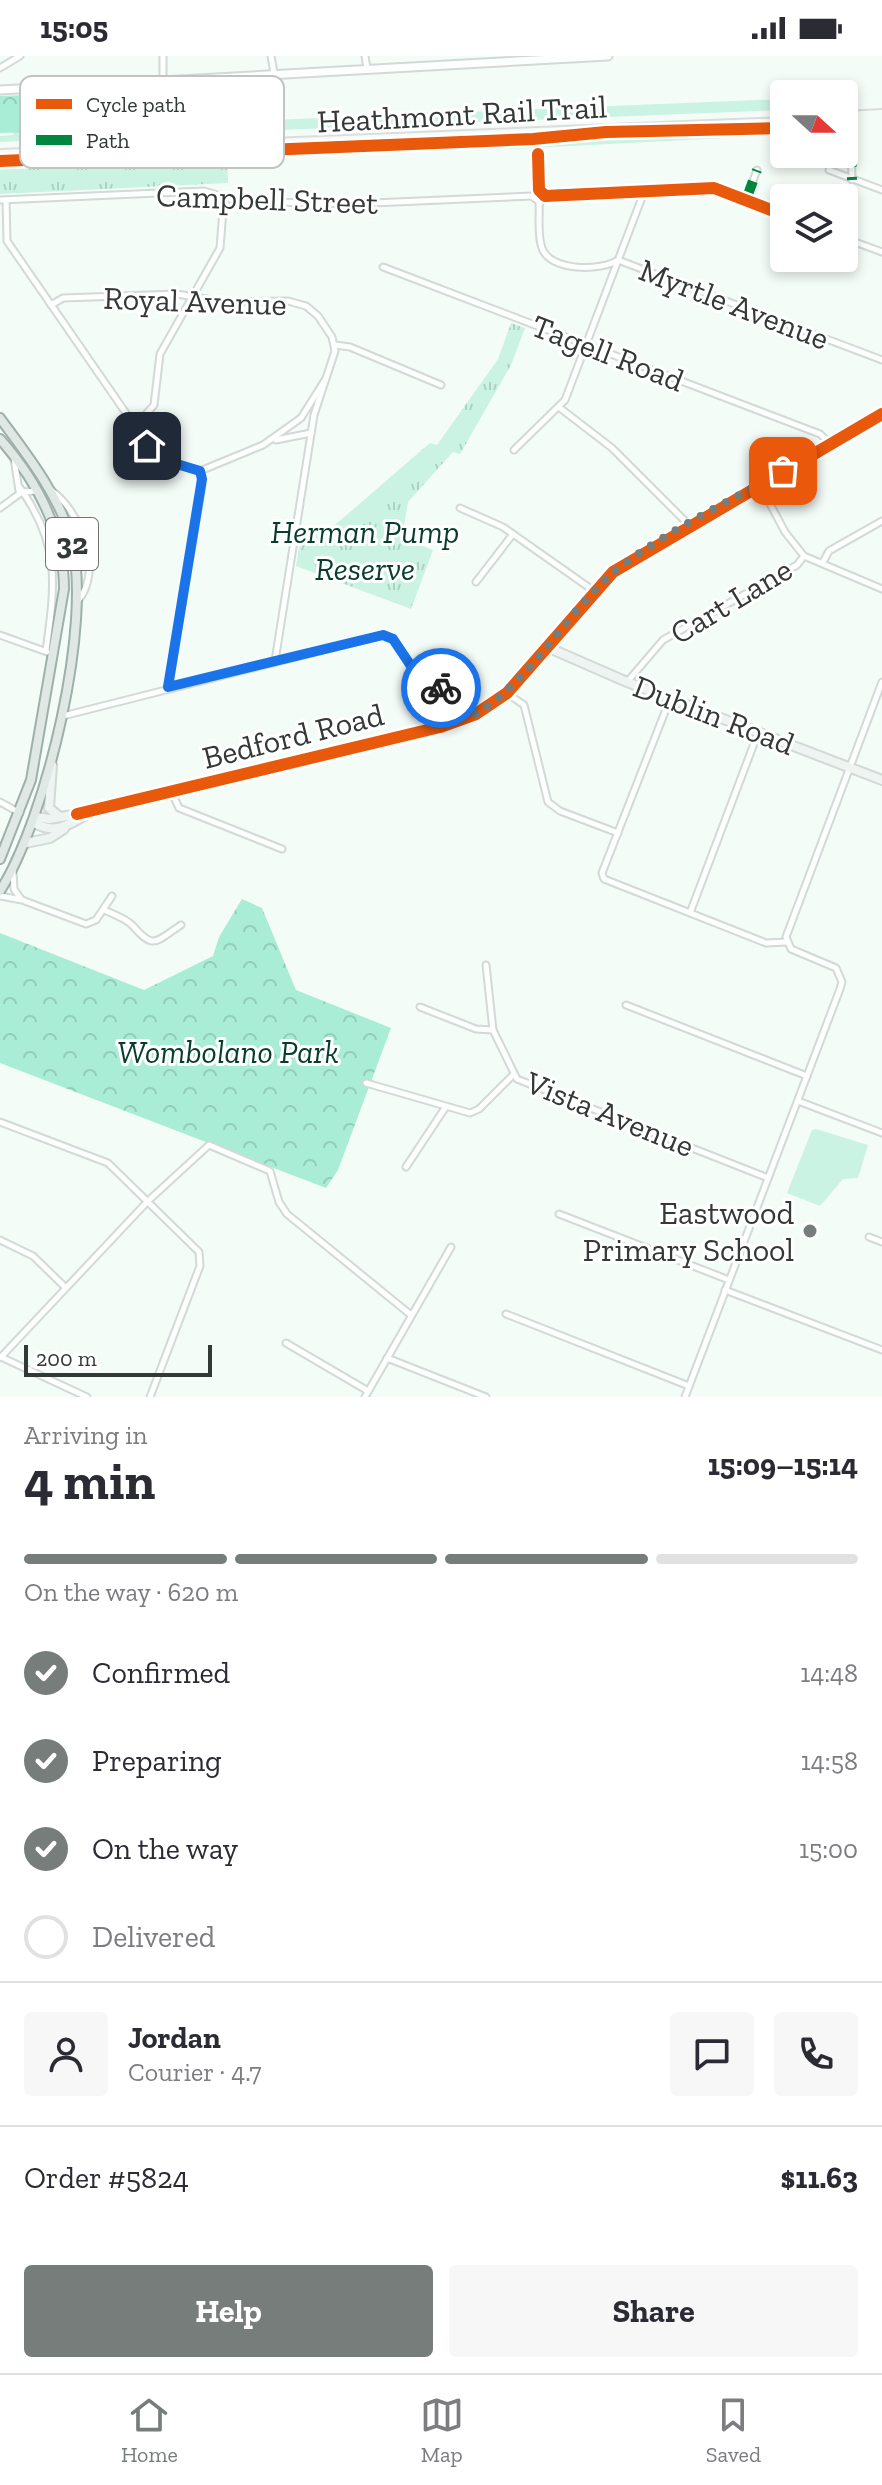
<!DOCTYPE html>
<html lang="en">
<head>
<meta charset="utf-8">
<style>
	body { margin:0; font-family:"Zilla Slab",serif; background:#f7f7f7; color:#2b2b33; height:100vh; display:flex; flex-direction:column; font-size:30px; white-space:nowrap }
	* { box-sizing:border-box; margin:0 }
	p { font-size:26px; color:#7c7c81 }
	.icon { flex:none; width:44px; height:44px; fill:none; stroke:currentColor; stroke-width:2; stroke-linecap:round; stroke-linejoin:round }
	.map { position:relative; height:1341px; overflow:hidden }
	.sheet { display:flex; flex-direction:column; background:#fff; flex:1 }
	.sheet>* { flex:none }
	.needle { width:52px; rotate:111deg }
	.controls { position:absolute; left:770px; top:24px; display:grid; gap:16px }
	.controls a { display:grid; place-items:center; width:88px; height:88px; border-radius:8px; background:#fff; box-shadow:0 4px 12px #0003; font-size:40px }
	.scale { position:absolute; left:24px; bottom:20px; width:188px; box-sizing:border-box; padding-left:8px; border:4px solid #323936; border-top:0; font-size:22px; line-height:28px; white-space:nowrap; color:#323936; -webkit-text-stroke:6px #fff; paint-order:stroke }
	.pin { position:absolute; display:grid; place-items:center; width:68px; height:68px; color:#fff; margin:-34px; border-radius:16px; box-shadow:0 4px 12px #0006 }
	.courier { position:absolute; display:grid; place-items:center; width:80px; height:80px; margin:-40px; border:6px solid #1a73e8; border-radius:50%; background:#fff; color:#222; box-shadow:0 2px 10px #0007 }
	.headline em { font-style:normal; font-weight:800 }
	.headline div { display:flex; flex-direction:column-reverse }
	.headline { display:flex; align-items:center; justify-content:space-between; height:136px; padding:0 24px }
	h1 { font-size:52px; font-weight:800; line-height:60px }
	.bar { display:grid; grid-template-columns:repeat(4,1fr); gap:12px 8px; align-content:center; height:96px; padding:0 24px }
	.bar i { height:10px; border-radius:6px; background:#e1e1e2 }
	.bar .on { background:#767d7a }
	.bar p { grid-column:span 4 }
	.line { display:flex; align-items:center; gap:20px; padding:0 24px; border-top:2px solid #e1e1e2 }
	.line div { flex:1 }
	.round { display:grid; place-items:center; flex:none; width:84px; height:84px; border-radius:8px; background:#f7f7f7 }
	ol { padding:0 24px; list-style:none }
	li { display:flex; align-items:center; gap:24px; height:88px }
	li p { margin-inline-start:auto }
	li .icon { padding:8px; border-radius:50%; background:#767d7a; color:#fff; stroke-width:4 }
	li:last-child { color:#7c7c81 }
	li i { width:44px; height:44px; border:4px solid #e1e1e2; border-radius:50% }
	.action { display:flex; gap:16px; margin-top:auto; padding:16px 24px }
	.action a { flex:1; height:92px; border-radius:8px; background:#767d7a; color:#fff; font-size:32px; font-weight:800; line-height:92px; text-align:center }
	.action a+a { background:#f7f7f7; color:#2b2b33 }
	.status { display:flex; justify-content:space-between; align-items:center; height:56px; padding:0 40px; background:#fff; direction:ltr }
	.status svg { height:22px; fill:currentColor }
	.menu { display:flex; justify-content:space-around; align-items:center; height:112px; border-top:2px solid #e1e1e2; background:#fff; font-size:22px; color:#7c7c81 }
	.menu a { display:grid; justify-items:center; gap:4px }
	.menu .on { color:#767d7a }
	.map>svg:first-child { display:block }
	.green { fill:#caf3e4 }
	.forest { fill:url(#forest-crowns) }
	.park { fill:url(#park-tufts) }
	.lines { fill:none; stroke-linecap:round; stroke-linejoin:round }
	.minor-casing { stroke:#d2d9d6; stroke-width:9 }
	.tertiary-casing { stroke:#d2d9d6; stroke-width:11 }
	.secondary-casing { stroke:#d2d9d6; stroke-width:12 }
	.primary-casing { stroke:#9eb0a9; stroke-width:12 }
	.minor { stroke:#fdfffe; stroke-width:5 }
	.tertiary { stroke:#fdfffe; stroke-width:7 }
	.secondary { stroke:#eef4f1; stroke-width:8 }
	.primary { stroke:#dfe8e4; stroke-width:8 }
	.rail { stroke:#dadddc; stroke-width:2 }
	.quiet { stroke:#00873e; stroke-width:10; stroke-dasharray:20 10; stroke-linecap:butt }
	.cycleway-casing { stroke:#fff; stroke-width:17 }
	.cycleway { stroke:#e8590c; stroke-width:12 }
	.done { stroke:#767d7a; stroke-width:8; stroke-dasharray:0 14.4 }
	.route { stroke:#1a73e8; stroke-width:10 }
	.poi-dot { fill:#767d7a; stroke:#fff; stroke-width:3 }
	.labels { text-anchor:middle; stroke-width:6; stroke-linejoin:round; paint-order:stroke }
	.shield { fill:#fff; stroke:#707472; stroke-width:2 }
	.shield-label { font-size:30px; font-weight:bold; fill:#323936 }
	.street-label { font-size:32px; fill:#323936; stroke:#fff }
	.park-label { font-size:32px; font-style:italic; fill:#083d2e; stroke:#fff }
	.poi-label { font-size:32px; fill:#323936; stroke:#fff; text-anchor:end }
	.key { fill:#fff; stroke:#c2c4c3; stroke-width:2 }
	.key-label { font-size:22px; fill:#323936 }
</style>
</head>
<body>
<div class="status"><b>15:05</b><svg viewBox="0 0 49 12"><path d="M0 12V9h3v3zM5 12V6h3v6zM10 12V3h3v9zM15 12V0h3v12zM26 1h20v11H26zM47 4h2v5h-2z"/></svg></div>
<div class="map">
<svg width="882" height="1341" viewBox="0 0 882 1341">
	<defs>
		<pattern id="forest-crowns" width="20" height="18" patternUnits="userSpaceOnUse" patternTransform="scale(2)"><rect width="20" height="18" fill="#aaedd6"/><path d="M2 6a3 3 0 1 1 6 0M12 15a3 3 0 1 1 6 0" fill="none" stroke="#93ccb8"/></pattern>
		<pattern id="park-tufts" width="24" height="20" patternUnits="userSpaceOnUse" patternTransform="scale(2)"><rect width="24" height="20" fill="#caf3e4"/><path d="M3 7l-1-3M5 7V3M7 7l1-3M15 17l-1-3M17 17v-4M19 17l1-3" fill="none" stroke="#aed1c4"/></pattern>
	</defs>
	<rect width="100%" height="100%" fill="#f4fcf8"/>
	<!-- green -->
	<g class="green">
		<path d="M784,43V54L227,76L223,66Z"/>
		<path d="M784,64V79L512,93L227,98V88Z"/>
		<path d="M221,65L225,76L0,86V80L14,79L12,76L169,73L168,67Z"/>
		<path d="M816,1073L868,1089L858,1122L843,1123L820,1150L787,1137L812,1074Z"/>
	</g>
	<!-- forest -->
	<g class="forest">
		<path d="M165,34L170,73L0,77V40Z"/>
		<path d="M242,843L262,852L296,934L391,972L338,1114L326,1132L0,1007V877L144,934L213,900L219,881Z"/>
	</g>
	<!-- park -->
	<g class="park">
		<path d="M227,88L228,127L0,138V97Z"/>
		<path d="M511,267L525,272L511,309L460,398L453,396L408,446L402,481L433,494L411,553L296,510L302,474L321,481L430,387L437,389L498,303Z"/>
	</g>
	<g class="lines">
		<!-- minor casing -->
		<g class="minor-casing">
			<g id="minor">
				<path d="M163,0V27"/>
				<path d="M271,0L274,17"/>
				<path d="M365,0L367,12"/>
				<path d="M0,12L20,0"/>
				<path d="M851,91L852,124"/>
				<path d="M538,98L539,134L534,142L541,146L545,140"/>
				<path d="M829,114L882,134"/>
				<path d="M545,140L714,132L784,159"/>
				<path d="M0,144L204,135L237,145L350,148L533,140"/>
				<path d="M6,144L7,185L157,402L200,415L263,389L301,362L325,324"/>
				<path d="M746,144L757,114"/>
				<path d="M539,146C540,160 537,179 542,192C550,216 602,215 618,204L882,304"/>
				<path d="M844,182L882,196"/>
				<path d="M383,211L820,378L830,387"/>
				<path d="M51,249L63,242L177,238L224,246L288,245L306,250L318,260L332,281L335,295L314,359L275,605"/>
				<path d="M335,289L350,291L441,329"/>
				<path d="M560,352L612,392L689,469"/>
				<path d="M134,372L154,349L160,298L220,192L224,141"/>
				<path d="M276,384L311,377"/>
				<path d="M514,394L565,344L644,136"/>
				<path d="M14,402L19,435"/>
				<path d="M760,429L785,476L804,500L882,533"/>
				<path d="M20,432C61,489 55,530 46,595"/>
				<path d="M51,434C81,456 104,513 78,545"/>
				<path d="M0,452L22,436L38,435"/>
				<path d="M460,452L503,471L594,535"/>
				<path d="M823,506L829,495L882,465"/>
				<path d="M476,526L513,478"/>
				<path d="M0,579L47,596"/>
				<path d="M628,625L663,584L797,509L804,500"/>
				<path d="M168,631L202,429L200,415"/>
				<path d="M508,638L524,649L548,746L560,755L618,777"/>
				<path d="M670,643L602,817L604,823L766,887L787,886"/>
				<path d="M63,660L383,579L393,583L413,613L475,657"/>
				<path d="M172,737L179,752L282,793"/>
				<path d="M0,746L20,757"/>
				<path d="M13,815L14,833L21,843"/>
				<path d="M0,840L22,844L86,868L96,864L112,840"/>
				<path d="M104,854C113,858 127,863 133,870C154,894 155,886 181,869"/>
				<path d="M690,857L758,677"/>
				<path d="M486,909L493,974L517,1023L768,1122"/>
				<path d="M626,949L807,1020"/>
				<path d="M420,951L476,973L493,974"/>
				<path d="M366,1027L470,1057L479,1053L513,1019"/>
				<path d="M798,1045L882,1077"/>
				<path d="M0,1066L108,1107L199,1196L200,1210L150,1341"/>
				<path d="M406,1111L445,1052"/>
				<path d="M559,1158L729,1224"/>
				<path d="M869,1181L882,1186"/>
				<path d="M0,1184L33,1200L65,1231"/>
				<path d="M725,1234L882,1294"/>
				<path d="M506,1258L689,1330"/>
				<path d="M286,1287L368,1335"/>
				<path d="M1,1301L148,1145L209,1089L270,1115L279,1146L287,1158L411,1259"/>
				<path d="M1,1301L87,1341"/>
				<path d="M387,1302L486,1341"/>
				<path d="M365,1341L451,1191"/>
				<path d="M685,1341L840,933L842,926L836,912L791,893L786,881L882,626"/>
			</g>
		</g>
		<!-- tertiary casing -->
		<g class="tertiary-casing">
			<path id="tertiary" d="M0,34L608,0"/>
		</g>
		<!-- secondary casing -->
		<g class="secondary-casing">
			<g id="secondary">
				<path d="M547,591L627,626L882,724"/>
				<path d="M52,709L49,752L60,761"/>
				<path d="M36,761L49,763L91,756L440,671L476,658L507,637L613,516L882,358"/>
				<path d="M34,767C55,778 65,771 84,760"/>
				<path d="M26,787L50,782L64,773"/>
			</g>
		</g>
		<!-- primary casing -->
		<g class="primary-casing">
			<g id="primary">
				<path d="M0,362C27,399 58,438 71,482C94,566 46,763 0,835"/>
				<path d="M0,383C38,426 64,475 64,533L31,724L0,803"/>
			</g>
		</g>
		<!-- minor -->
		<use href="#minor" class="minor"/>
		<!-- tertiary -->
		<use href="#tertiary" class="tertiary"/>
		<!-- secondary -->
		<use href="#secondary" class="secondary"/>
		<!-- primary -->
		<use href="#primary" class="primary"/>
		<!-- rail -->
		<g class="rail">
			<path d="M844,55L882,53"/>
			<path d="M0,93L784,61"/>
		</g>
		<!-- quiet -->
		<g class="quiet">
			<path d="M851,91L852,124"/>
			<path d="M746,144L757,114"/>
		</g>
		<!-- cycleway casing -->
		<g class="cycleway-casing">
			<g id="cycleway">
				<path d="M538,98L539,134L545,140L714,132L784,159"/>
				<path d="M0,105L533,83L606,76L784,72"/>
				<path d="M77,758L440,671L476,658L507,637L613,516L882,358"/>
			</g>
		</g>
		<!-- cycleway -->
		<use href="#cycleway" class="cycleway"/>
	</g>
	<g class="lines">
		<!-- done -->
		<path class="done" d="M441,632L476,658C529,625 558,570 602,527C643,486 731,445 783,415"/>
		<!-- route -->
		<path class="route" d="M147,390L157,402L200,415L202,423L168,631L383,579L393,583L413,613L441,632"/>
	</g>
	<!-- markers -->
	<circle class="poi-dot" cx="810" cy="1175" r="8"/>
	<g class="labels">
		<!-- shield labels -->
		<rect class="shield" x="46" y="462" width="52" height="52" rx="6"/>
		<g class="shield-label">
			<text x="72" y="498">32</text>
		</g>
		<!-- street labels -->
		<g class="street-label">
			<text transform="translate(462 58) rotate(-3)" y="11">Heathmont Rail Trail</text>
			<text transform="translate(267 143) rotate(2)" y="11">Campbell Street</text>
			<text transform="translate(195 245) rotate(2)" y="11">Royal Avenue</text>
			<text transform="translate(734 248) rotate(21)" y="11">Myrtle Avenue</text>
			<text transform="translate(608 297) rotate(21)" y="11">Tagell Road</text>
			<text transform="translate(731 545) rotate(-31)" y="11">Cart Lane</text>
			<text transform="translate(714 659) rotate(21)" y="11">Dublin Road</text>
			<text transform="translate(293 680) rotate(-14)" y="11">Bedford Road</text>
			<text transform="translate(610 1058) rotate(22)" y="11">Vista Avenue</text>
		</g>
		<!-- park labels -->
		<g class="park-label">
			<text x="365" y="487">Herman Pump<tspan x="365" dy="37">Reserve</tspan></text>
			<text x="228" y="1007">Wombolano Park</text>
		</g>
		<!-- poi labels -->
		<g class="poi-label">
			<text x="794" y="1168">Eastwood<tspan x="794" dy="37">Primary School</tspan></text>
		</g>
	</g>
	<!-- legend -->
	<rect x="20" y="20" width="264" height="92" rx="12" class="key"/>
	<rect x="36" y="43" width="36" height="10" fill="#e8590c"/>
	<rect x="36" y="79" width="36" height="10" fill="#00873e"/>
	<g class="key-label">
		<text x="86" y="56">Cycle path</text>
		<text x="86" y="92">Path</text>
	</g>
</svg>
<div class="controls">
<a><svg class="needle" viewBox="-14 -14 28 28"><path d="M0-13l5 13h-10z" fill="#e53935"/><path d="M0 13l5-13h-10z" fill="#7c7c81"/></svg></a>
<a><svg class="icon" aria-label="layers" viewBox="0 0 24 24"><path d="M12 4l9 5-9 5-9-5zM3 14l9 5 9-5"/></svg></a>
</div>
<div class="scale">200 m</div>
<div class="pin" style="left:783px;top:415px;background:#ea580c"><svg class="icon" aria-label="bag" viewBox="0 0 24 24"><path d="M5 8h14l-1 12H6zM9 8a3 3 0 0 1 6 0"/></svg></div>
<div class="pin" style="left:147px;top:390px;background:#1f2937"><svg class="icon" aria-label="home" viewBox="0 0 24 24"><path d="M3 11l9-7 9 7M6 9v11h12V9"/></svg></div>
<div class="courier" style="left:441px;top:632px"><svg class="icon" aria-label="bike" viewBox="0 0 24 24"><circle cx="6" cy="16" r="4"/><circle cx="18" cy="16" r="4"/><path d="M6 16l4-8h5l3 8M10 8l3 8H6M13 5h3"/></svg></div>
</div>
<section class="sheet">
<div class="headline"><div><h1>4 min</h1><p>Arriving in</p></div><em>15:09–15:14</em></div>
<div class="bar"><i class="on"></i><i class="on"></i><i class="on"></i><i></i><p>On the way · 620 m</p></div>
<ol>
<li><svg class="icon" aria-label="check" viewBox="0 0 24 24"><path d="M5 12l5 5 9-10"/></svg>Confirmed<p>14:48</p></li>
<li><svg class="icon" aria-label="check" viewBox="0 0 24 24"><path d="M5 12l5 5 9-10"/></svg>Preparing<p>14:58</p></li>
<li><svg class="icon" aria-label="check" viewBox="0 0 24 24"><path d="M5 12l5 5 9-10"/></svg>On the way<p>15:00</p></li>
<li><i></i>Delivered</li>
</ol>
<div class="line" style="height:144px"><a class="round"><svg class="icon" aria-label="person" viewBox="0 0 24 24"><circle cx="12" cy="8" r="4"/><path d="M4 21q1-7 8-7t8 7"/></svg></a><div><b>Jordan</b><p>Courier · 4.7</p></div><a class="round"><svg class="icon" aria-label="chat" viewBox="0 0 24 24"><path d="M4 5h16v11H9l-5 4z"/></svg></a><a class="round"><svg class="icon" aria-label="phone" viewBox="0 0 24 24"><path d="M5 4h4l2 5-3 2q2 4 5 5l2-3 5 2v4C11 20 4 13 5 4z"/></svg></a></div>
<div class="line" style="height:104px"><div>Order #5824</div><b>$11.63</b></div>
<div class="action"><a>Help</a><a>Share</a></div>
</section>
<nav class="menu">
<a class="on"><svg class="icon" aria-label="home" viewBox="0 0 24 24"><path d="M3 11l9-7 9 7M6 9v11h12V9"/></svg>Home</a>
<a><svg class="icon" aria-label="map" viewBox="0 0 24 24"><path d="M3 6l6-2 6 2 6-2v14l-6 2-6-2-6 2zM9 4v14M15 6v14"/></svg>Map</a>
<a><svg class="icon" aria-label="saved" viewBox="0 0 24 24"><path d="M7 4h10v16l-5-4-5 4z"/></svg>Saved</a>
</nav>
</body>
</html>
